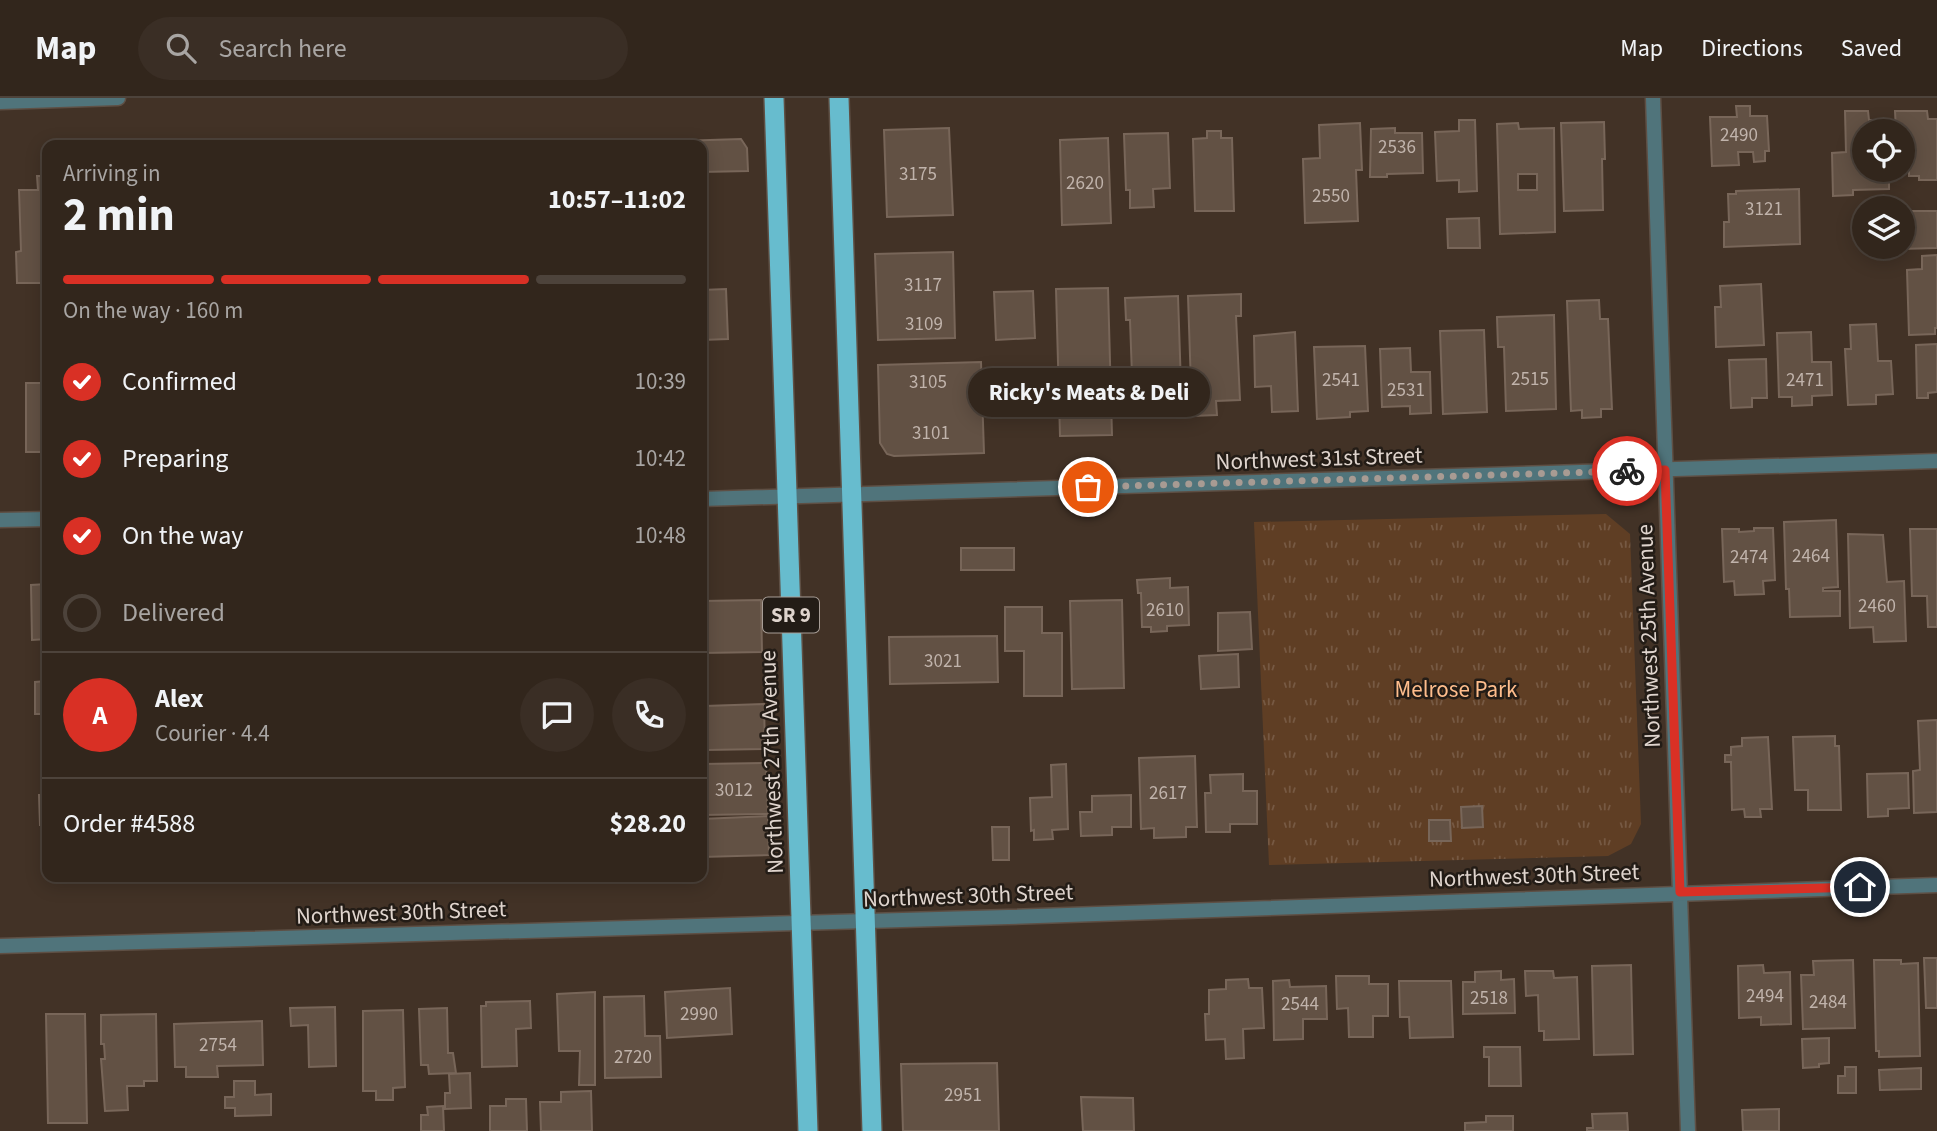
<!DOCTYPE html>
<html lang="en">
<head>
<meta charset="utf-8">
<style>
	body { margin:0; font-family:"Source Sans 3",sans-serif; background:#3a2e25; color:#f1f3f6; height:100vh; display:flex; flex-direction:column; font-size:26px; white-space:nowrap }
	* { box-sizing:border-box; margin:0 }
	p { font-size:23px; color:#a8a5a3 }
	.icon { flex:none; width:38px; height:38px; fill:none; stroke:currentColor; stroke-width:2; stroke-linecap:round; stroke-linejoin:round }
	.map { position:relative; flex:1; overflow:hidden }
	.details { position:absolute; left:42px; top:42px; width:665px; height:742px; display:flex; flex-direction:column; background:#32261c; border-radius:14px; box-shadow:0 4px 18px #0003,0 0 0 2px #4d433b }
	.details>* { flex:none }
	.tools { position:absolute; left:1852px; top:21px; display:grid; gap:14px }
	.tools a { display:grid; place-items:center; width:63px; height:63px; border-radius:50%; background:#32261c; box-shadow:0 4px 18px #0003,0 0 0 2px #4d433b; font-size:35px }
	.pin { position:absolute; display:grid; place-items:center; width:60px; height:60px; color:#fff; margin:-30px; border:4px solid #fff; border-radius:50%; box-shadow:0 2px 7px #0007 }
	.courier { position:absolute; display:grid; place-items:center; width:70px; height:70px; margin:-35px; border:5px solid #d93025; border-radius:50%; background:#fff; color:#222; box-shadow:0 2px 9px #0007 }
	.bubble { position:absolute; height:49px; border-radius:24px; background:#32261c; box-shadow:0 4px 18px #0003,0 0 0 2px #4d433b; font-size:23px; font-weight:700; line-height:49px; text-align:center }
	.head em { font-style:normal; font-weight:700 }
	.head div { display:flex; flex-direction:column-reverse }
	.head { display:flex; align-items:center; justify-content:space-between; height:119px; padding:0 21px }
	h1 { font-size:46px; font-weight:700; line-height:52px }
	.bar { display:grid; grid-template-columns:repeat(4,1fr); gap:10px 7px; align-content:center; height:84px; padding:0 21px }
	.bar i { height:9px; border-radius:5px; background:#4d433b }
	.bar .on { background:#d93025 }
	.bar p { grid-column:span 4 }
	.line { display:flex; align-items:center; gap:18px; padding:0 21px; border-top:2px solid #4d433b }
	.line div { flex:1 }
	.round { display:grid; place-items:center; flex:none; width:74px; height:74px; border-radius:37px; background:#3a2e25 }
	ol { padding:0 21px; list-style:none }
	li { display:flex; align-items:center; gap:21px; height:77px }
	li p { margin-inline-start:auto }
	li .icon { padding:7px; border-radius:50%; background:#d93025; color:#fff; stroke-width:4 }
	li:last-child { color:#a8a5a3 }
	li i { width:38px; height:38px; border:4px solid #4d433b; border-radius:50% }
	header { display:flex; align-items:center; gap:42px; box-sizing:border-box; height:98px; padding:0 35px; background:#32261c; border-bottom:2px solid #4d433b }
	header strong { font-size:33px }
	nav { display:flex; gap:38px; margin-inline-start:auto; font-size:24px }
	.search { width:490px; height:63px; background:#3a2e25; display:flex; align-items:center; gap:18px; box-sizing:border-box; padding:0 24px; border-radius:38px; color:#a8a5a3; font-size:26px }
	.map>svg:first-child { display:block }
	.grass { fill:url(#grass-tufts) }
	.building { fill:#625144; stroke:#786659; stroke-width:2; fill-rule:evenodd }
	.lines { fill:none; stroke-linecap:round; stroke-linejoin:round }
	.minor-casing { stroke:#5e4f44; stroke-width:17 }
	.trunk-casing { stroke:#5e4f44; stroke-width:22 }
	.minor { stroke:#50747b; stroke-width:14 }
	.trunk { stroke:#67bcce; stroke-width:19 }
	.done { stroke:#a89b93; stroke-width:7; stroke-dasharray:0 12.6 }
	.route { stroke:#d93025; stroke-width:9 }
	.labels { text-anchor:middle; stroke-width:5; stroke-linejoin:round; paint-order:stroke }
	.number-label { font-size:19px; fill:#c0b3ab }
	.shield { fill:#231c16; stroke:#a79d96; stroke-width:2 }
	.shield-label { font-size:21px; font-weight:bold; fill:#dfd4cd }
	.street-label { font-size:23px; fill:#dfd4cd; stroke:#231c16 }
	.park-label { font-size:23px; fill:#febd8c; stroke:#231c16 }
</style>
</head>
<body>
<header>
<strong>Map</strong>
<div class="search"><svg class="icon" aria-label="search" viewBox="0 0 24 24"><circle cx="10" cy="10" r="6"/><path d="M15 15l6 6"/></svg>Search here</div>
<nav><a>Map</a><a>Directions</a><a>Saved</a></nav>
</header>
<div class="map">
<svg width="1937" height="1033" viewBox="0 0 1937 1033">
	<defs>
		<pattern id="grass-tufts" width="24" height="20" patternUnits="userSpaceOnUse" patternTransform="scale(1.75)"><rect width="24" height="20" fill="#5f3e24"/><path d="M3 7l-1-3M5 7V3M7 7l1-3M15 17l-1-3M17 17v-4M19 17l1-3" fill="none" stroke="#765943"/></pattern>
	</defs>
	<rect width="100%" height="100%" fill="#423226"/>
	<!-- grass -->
	<path class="grass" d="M1606,416L1630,436L1641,726L1631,746L1608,758L1269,767L1254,424Z"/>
	<!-- building -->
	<g class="building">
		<path d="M1736,8H1750V18H1767L1769,53H1765V63L1754,64L1753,54H1738L1739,67L1712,68L1710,19H1737Z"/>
		<path d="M1845,13H1868L1869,22H1888V33H1864V72H1889V91L1853,92V97L1833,98L1832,55L1846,54Z"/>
		<path d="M1895,13H1927L1928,21H1937V82H1919V78H1909V37L1896,33Z"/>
		<path d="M1459,22H1475L1477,93L1459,94V82L1437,83L1435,34L1459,33Z"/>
		<path d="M1604,24L1605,61H1602L1603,112L1564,113L1561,25Z"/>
		<path d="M1360,25L1362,72H1356L1358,123L1305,125L1303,61L1320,60L1319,27Z"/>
		<path d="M1518,25L1519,31L1554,30L1555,134L1500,136L1497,26ZM1518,76H1537V92H1518Z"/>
		<path d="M949,30L953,117L887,119L884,32Z"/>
		<path d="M1395,30V35H1422L1423,75L1387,76V79H1370L1371,31Z"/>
		<path d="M1207,33H1221V40H1232L1234,113H1195L1193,41L1207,40Z"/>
		<path d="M1168,35L1170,90L1153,91L1154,109L1130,110V92H1126L1124,36Z"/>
		<path d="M1108,40L1111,125L1062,127L1060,42Z"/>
		<path d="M741,41L747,50L748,73L702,74V47H615V45Z"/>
		<path d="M37,78H47V185H17L16,154L21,153L19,92H38Z"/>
		<path d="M1799,91L1800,146L1724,149V124H1729L1728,96H1736V93Z"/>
		<path d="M1902,113H1937V150L1901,151Z"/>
		<path d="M1479,120L1480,150H1448L1447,121Z"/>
		<path d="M953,154L955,240L878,242L875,156Z"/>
		<path d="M1937,157V230H1935V236L1909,237L1907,172L1922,171V158Z"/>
		<path d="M1761,186L1764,247L1716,249L1715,209H1721L1720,188Z"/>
		<path d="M1108,190L1112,337L1060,338L1056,191Z"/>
		<path d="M726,191L728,241L702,242V192Z"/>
		<path d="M1033,193L1035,240L996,242L994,194Z"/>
		<path d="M1241,196V218H1236L1240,302L1216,303L1217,317L1192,318L1188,198Z"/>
		<path d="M1178,198L1182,318L1157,319L1156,306H1133L1130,222H1126L1125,200Z"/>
		<path d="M1599,202L1600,221H1608L1612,311H1601V319L1582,320V312L1571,313L1567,203Z"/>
		<path d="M1554,217L1556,311L1506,313L1504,249H1498L1497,219Z"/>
		<path d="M1876,226L1878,263H1891L1893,296L1876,297V306L1848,307L1845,251H1851L1850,227Z"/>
		<path d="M1484,232L1487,314L1443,316L1440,233Z"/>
		<path d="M1295,234L1298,313L1272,314L1271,288L1255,289L1254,238Z"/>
		<path d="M1811,234L1812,264H1831L1832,297L1812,298V307L1792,308V299H1779L1777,235Z"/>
		<path d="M1937,246V294L1928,295V300H1917L1916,247Z"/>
		<path d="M1365,248L1368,313L1350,314V319L1317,321L1314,249Z"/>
		<path d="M1410,250L1411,274H1430L1431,315L1410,316V308L1382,309L1380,251Z"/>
		<path d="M1766,261L1767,300H1752V309L1731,310L1729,262Z"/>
		<path d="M981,264L984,355L894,358L887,356L880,345L878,267Z"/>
		<rect x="26" y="285" width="21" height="69"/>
		<path d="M1836,422L1838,489L1823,490V493H1840V518L1790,519L1789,491H1786L1784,424Z"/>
		<path d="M1754,430H1773L1775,482L1763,483L1764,496L1735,497L1734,483L1724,484L1722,431H1739V434L1754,433Z"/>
		<path d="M1910,431H1937V529H1928L1927,498H1912Z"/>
		<path d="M1848,436L1883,437L1887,484L1904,483L1906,543L1874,544L1873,529L1850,530Z"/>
		<rect x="961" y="450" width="53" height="22"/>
		<path d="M1170,480V490L1188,489L1189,527L1167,528V533L1151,534V529H1142L1141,495H1138L1137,482Z"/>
		<path d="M47,486V541L32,542L31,487Z"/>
		<path d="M761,502L762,554L702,555V503Z"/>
		<path d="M1122,502L1124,590L1072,591L1070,503Z"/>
		<path d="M1005,509H1042V535H1062V598H1024V553H1005Z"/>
		<path d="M1250,514L1252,551L1218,553V515Z"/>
		<path d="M997,538L998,584L890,586L889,539Z"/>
		<path d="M1238,556L1239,589L1201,591L1199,558Z"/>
		<path d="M47,583V616H35V584Z"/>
		<path d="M764,606L765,651L706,652L705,608Z"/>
		<path d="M1937,622V714L1914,715L1913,673L1920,672L1918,623Z"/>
		<path d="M1835,638V648H1839L1841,712H1808V692H1795L1793,639Z"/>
		<path d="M1768,639L1772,711H1760L1761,719H1745L1744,711L1732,712L1731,664H1725V657H1731V649L1742,648V640Z"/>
		<path d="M1195,658L1197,729H1186V739L1154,740V730L1141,731L1139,660Z"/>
		<path d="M766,665L768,716L702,717V666Z"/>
		<path d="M1066,666L1068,731L1052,732L1053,741L1034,742V732L1031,733L1030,700L1052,699L1051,667Z"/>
		<path d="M1908,675L1909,710L1888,711V718L1868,719L1867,676Z"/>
		<path d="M1243,676V693H1257V726H1230V734H1206L1205,695H1211L1210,677Z"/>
		<path d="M39,697H47V742V727H40Z"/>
		<path d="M1131,697V729H1112V737L1081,738L1080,714H1092V698Z"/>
		<path d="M1482,708L1483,729L1462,730L1461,709Z"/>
		<path d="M768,718L769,757L702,759V721Z"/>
		<path d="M1429,722H1450L1451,743H1429Z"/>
		<path d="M992,729H1009V762H993Z"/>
		<path d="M1924,860H1937V910H1926Z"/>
		<path d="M1853,862L1855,930L1803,931L1801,877H1814L1813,863Z"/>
		<path d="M1874,862H1901V866L1918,865L1920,958L1879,959V953H1876Z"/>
		<path d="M1631,867L1633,956L1594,957L1592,868Z"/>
		<path d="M1763,867L1764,875L1790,874L1791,926L1761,927V919L1739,920L1738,868Z"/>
		<path d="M1501,873V882L1514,881L1515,915L1463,916V884H1475V874Z"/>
		<path d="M1525,873H1553L1554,880L1577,879L1579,941L1544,942V933H1539L1538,897L1526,898Z"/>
		<path d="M1336,878H1369V886H1388V918H1373V939H1349L1348,910L1337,911Z"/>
		<path d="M1248,881L1249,890H1262L1264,930L1243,931L1244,960L1226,961L1225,941L1206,942L1205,916H1209V892L1226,891V882Z"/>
		<path d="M1289,882L1290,889L1326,888L1327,921H1303V941L1274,942L1273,883Z"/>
		<path d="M1399,883H1451L1453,939L1410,940L1409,919H1400Z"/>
		<path d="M730,890L732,936L667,940L665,894Z"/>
		<path d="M595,894V987H579L580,953H559L557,896Z"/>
		<path d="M644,898L645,938H660L661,979L605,980L604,899Z"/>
		<path d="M530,903L531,930L516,931L517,968L482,969L481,908H486V904Z"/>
		<path d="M335,909L336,968L309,969L308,927L291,928L290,910Z"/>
		<path d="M447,910L448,955H453L456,975L429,976L428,967H421L419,911Z"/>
		<path d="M403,912L405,989L393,990V1002H376V993H363V913Z"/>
		<path d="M46,916H85L87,1025H48Z"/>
		<path d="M156,916L157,983H144V988H127L128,1012L105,1013L101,961H105L104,946H101V917Z"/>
		<path d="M262,923L263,967L217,968L218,979H186V969H175L174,926Z"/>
		<path d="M1829,940V965L1819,966V969L1803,970L1802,941Z"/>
		<path d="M1484,949H1520L1521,988H1489V959H1484Z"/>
		<path d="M997,965L999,1033H903L901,966Z"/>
		<path d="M1845,969H1856V995H1838V978H1845Z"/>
		<path d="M1921,970V991L1880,992L1879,972Z"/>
		<path d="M470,975L471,1010L445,1011V995H450L449,976Z"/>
		<path d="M234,983H255V997L271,996V1017L235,1018V1010H225V999H234Z"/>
		<path d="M591,993L592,1033H541L540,1004H561V994Z"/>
		<path d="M1081,999L1133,1000L1134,1033H1083Z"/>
		<path d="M506,1001H526L527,1033H490V1008H506Z"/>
		<path d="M443,1008L444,1033H421V1017H428L427,1009Z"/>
		<path d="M1779,1011V1033H1743L1742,1012Z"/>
		<path d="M1627,1015L1628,1033H1587V1030H1593L1592,1016Z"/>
		<path d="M1486,1018H1513V1033H1465V1025L1486,1024Z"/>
	</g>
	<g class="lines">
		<!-- minor casing -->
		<g class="minor-casing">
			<g id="minor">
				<path d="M1653,0L1688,1033"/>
				<path d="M0,4L118,0"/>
				<path d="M702,401L1937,363"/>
				<path d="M0,422L47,421"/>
				<path d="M0,848L1008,819L1937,787"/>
			</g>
		</g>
		<!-- trunk casing -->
		<g class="trunk-casing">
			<g id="trunk">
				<path d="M774,0L808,1033"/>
				<path d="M839,0L872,1033"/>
			</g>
		</g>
		<!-- minor -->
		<use href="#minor" class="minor"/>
		<!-- trunk -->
		<use href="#trunk" class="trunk"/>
	</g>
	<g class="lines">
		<!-- done -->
		<path class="done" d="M1088,389L1627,373"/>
		<!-- route -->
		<path class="route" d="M1627,373L1665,372L1680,794L1860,789"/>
	</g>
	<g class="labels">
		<!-- number labels -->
		<g class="number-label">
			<text x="1739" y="43">2490</text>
			<text x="1397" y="55">2536</text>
			<text x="918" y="82">3175</text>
			<text x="1085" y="91">2620</text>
			<text x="1331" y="104">2550</text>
			<text x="1764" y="117">3121</text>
			<text x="923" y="193">3117</text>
			<text x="924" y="232">3109</text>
			<text x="1530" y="287">2515</text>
			<text x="1341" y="288">2541</text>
			<text x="1805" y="288">2471</text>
			<text x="928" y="290">3105</text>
			<text x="1406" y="298">2531</text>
			<text x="931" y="341">3101</text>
			<text x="1811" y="464">2464</text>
			<text x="1749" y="465">2474</text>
			<text x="1877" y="514">2460</text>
			<text x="1165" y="518">2610</text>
			<text x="943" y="569">3021</text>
			<text x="734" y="698">3012</text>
			<text x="1168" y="701">2617</text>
			<text x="1765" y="904">2494</text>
			<text x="1489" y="906">2518</text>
			<text x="1828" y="910">2484</text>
			<text x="1300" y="912">2544</text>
			<text x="699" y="922">2990</text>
			<text x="218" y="953">2754</text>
			<text x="633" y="965">2720</text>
			<text x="963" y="1003">2951</text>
		</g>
		<!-- shield labels -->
		<rect class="shield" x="763" y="499.5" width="56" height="35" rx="5"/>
		<g class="shield-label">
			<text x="791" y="524">SR 9</text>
		</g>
		<!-- street labels -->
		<g class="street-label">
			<text transform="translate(1319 360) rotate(-2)" y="8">Northwest 31st Street</text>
			<text transform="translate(1648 538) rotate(-92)" y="8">Northwest 25th Avenue</text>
			<text transform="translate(771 664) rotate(-92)" y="8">Northwest 27th Avenue</text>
			<text transform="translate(1534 777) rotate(-2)" y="8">Northwest 30th Street</text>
			<text transform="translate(968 797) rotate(-2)" y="8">Northwest 30th Street</text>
			<text transform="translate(401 814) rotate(-2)" y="8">Northwest 30th Street</text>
		</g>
		<!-- park labels -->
		<g class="park-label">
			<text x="1456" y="599">Melrose Park</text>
		</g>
	</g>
</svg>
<div class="tools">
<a><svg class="icon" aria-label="locate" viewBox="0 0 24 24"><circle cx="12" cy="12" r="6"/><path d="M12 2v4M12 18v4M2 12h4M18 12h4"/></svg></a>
<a><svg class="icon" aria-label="layers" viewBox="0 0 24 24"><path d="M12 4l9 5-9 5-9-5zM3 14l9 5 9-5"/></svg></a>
</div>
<div class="pin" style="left:1088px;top:389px;background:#ea580c"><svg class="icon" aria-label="bag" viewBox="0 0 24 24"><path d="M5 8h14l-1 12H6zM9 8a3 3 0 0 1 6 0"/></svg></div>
<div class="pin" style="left:1860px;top:789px;background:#1f2937"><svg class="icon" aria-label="home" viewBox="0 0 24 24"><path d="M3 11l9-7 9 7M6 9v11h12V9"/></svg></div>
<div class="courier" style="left:1627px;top:373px"><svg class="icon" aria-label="bike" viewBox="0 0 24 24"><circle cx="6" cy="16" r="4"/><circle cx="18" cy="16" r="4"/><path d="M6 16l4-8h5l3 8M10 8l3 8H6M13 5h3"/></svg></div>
<div class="bubble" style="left:968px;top:270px;width:242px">Ricky's Meats &amp; Deli</div>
<section class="details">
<div class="head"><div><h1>2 min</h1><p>Arriving in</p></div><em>10:57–11:02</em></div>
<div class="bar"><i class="on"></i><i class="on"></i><i class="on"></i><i></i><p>On the way · 160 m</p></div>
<ol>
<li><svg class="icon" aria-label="check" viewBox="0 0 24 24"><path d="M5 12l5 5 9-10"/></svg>Confirmed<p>10:39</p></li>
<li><svg class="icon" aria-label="check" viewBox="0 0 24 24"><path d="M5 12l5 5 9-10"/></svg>Preparing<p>10:42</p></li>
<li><svg class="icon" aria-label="check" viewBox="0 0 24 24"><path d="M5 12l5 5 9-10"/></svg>On the way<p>10:48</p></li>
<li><i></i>Delivered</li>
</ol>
<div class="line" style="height:126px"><b class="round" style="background:#d93025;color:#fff">A</b><div><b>Alex</b><p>Courier · 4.4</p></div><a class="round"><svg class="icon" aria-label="chat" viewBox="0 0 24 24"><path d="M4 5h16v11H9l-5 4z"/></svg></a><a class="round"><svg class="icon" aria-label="phone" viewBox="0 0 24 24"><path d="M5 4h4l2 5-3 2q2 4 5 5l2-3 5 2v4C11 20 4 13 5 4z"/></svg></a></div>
<div class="line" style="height:91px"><div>Order #4588</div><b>$28.20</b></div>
</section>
</div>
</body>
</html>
